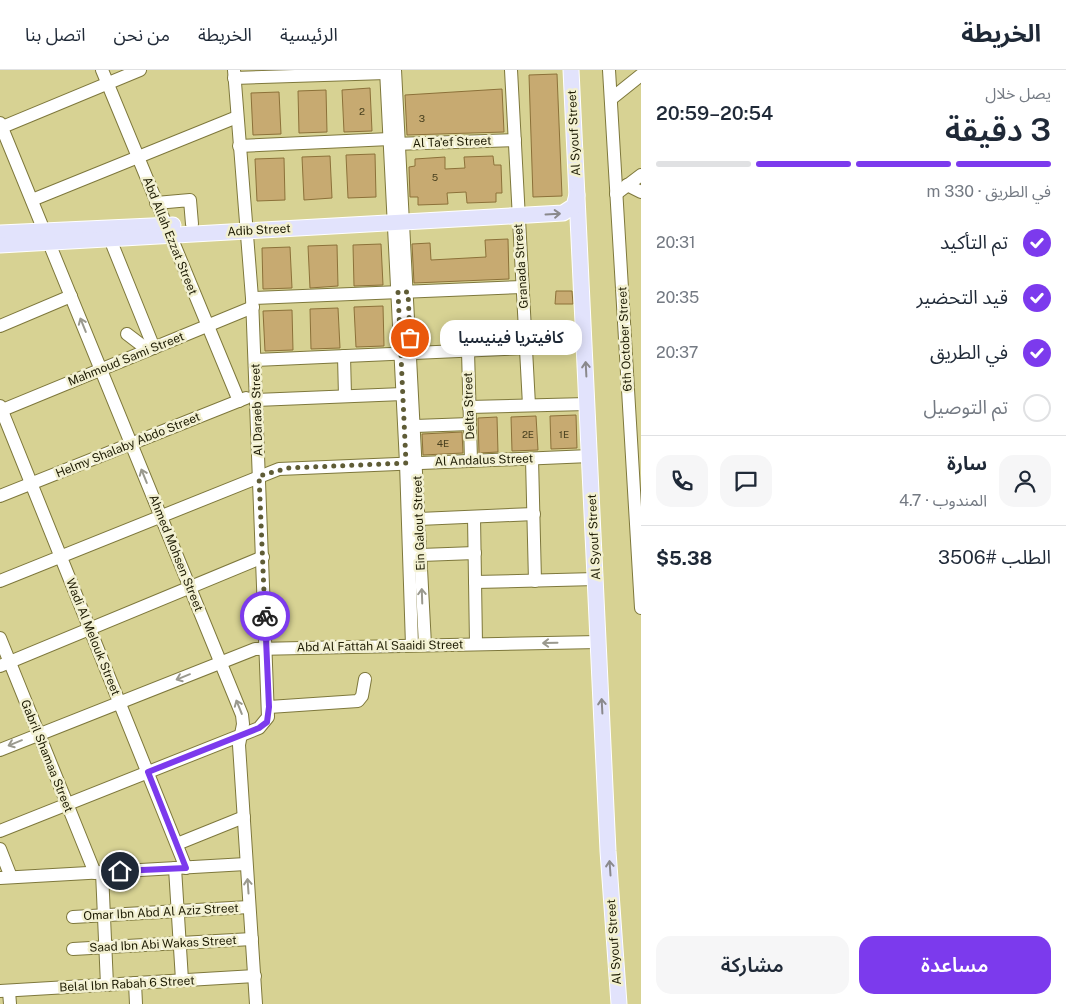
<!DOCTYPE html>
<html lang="ar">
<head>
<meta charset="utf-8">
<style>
	body { margin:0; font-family:"Public Sans","Noto Sans Arabic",sans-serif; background:#f6f6f7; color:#1f2937; direction:rtl; height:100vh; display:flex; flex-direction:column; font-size:19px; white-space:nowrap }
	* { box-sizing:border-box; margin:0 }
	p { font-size:16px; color:#747a83 }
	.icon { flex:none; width:28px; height:28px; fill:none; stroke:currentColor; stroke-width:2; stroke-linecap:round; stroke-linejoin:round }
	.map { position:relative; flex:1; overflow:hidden; direction:ltr }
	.sheet { display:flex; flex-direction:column; background:#fff; width:425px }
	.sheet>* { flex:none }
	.pin { position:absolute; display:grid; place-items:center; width:42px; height:42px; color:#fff; margin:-21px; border:2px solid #fff; border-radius:50%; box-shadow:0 1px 5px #0007 }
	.courier { position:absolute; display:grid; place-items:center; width:50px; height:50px; margin:-25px; border:4px solid #7c3aed; border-radius:50%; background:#fff; color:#222; box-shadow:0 1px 6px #0007 }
	.bubble { position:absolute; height:35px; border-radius:15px; background:#fff; box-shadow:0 2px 12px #0003; font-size:16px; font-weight:600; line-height:35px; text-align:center; direction:rtl }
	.head em { font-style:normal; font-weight:600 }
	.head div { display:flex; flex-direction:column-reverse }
	.head { display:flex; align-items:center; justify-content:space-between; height:85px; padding:0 15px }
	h1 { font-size:32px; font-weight:600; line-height:38px }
	.bar { display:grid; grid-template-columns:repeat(4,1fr); gap:8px 5px; align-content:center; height:60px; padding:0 15px }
	.bar i { height:6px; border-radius:4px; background:#e0e1e3 }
	.bar .active { background:#7c3aed }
	.bar p { grid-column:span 4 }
	.line { display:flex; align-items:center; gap:12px; padding:0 15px; border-top:1px solid #e0e1e3 }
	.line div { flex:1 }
	.round { display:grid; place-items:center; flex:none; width:52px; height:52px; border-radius:15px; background:#f6f6f7 }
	ol { padding:0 15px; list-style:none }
	li { display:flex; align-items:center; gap:15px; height:55px }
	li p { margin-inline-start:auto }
	li .icon { padding:5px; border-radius:50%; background:#7c3aed; color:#fff; stroke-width:4 }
	li:last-child { color:#747a83 }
	li i { width:28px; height:28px; border:2px solid #e0e1e3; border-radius:50% }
	.button { display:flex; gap:10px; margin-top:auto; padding:10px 15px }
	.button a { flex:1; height:58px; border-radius:15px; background:#7c3aed; color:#fff; font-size:20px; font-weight:600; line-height:58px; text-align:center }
	.button a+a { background:#f6f6f7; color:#1f2937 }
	header { display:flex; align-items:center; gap:30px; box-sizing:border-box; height:70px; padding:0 25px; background:#fff; border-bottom:1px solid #e0e1e3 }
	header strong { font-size:24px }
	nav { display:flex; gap:28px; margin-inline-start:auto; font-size:18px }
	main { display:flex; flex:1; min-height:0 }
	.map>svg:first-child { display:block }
	.building { fill:#c7aa71; stroke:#8c7139 }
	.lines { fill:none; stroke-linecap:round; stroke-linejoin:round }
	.minor-casing { stroke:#7e783c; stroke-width:14 }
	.major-casing { stroke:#fff; stroke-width:17 }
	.minor { stroke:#fff; stroke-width:12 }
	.major { stroke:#e2e3fc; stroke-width:15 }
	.oneway { stroke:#8a898c }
	.oneway2 { stroke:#9a998e }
	.done { stroke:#5f5c36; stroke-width:5; stroke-dasharray:0 9 }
	.route { stroke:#7c3aed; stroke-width:6 }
	.labels { text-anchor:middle; stroke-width:5; stroke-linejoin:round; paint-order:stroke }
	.number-label { font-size:10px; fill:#48401f }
	.street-label { font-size:12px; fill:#1e1c04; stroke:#f3f1d2 }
</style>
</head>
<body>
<header>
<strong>الخريطة</strong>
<nav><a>الرئيسية</a><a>الخريطة</a><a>من نحن</a><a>اتصل بنا</a></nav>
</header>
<main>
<section class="sheet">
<div class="head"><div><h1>3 دقيقة</h1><p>يصل خلال</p></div><em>20:54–20:59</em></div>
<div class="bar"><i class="active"></i><i class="active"></i><i class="active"></i><i></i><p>في الطريق · 330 m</p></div>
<ol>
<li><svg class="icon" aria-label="check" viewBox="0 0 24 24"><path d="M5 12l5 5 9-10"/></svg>تم التأكيد<p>20:31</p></li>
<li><svg class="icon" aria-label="check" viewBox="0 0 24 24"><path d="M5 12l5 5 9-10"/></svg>قيد التحضير<p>20:35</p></li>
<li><svg class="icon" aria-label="check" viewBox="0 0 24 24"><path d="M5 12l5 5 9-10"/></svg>في الطريق<p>20:37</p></li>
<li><i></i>تم التوصيل</li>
</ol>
<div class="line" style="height:90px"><a class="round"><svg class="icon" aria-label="person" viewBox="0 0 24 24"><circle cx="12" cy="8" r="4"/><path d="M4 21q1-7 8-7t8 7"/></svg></a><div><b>سارة</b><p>المندوب · 4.7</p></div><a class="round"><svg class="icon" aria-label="chat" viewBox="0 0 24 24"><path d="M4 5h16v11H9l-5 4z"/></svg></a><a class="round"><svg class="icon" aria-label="phone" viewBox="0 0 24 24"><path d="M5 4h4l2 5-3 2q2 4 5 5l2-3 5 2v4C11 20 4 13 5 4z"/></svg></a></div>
<div class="line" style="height:65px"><div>الطلب #3506</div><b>$5.38</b></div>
<div class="button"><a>مساعدة</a><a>مشاركة</a></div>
</section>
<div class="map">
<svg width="641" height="934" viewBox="0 0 641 934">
	<rect width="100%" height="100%" fill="#d7d293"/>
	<!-- building -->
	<g class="building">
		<path d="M557,4L562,126L533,127L529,5Z"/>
		<path d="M370,18L372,61L344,62L342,20Z"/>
		<path d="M502,19L504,62L407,65L405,25Z"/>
		<path d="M326,20L327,62L299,63L298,21Z"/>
		<path d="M279,22L281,64L253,65L251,23Z"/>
		<path d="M375,84L376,127L348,128L346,85Z"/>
		<path d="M330,86L332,128L304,130L302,87Z"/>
		<path d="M493,86L494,95H501L502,123H496V132L467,133L466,122L447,123L448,134L418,135V127H410L409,97L415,96V89L445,87V99L465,98L464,87Z"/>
		<path d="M284,88L285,130L257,131L255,89Z"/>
		<path d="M508,169L509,209L414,213L412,174L430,173L431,190L486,187L485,170Z"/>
		<path d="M381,174L383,215L354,216L353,175Z"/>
		<path d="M337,175L338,216L310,218L308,176Z"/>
		<path d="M290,177L292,218L263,219L262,178Z"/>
		<path d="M556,221H572L573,234H555Z"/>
		<path d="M383,236L384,276L356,277L354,237Z"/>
		<path d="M338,238L340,278L311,279L310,239Z"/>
		<path d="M292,240L293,280L265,281L263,241Z"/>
		<path d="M576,345L577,378L551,379L550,346Z"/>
		<path d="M536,346L538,380L512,381L511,347Z"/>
		<path d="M497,347L498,382L479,383L478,348Z"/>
		<path d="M462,362L463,383L423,385L422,364Z"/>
	</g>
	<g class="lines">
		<!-- minor casing -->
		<g class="minor-casing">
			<g id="minor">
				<path d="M102,0L239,331"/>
				<path d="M386,0L406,393L412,575"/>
				<path d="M395,0L425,575"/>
				<path d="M511,0L529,335"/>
				<path d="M609,0L641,538"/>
				<path d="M234,8L386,3"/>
				<path d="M611,29L641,5"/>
				<path d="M0,53L242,645L243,654L239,675L256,934"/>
				<path d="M0,58L140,0"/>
				<path d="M393,74L515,70"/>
				<path d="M239,76L390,69"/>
				<path d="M627,115L641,122"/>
				<path d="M616,124L641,105"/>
				<path d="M32,130L237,47"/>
				<path d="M156,133L190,130L192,154"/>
				<path d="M110,169L154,278"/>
				<path d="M252,228L523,217"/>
				<path d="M0,256L71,226"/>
				<path d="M127,264L148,280"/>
				<path d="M468,281L471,391"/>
				<path d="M344,286L345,326"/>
				<path d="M255,290L526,278"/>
				<path d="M256,330L403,324"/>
				<path d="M0,336L186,798"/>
				<path d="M469,337L587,334"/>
				<path d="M0,341L253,237"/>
				<path d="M415,356L470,354"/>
				<path d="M532,389L535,511"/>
				<path d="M0,426L246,328"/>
				<path d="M474,447L476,574"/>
				<path d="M419,449L534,444"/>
				<path d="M421,485L475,483"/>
				<path d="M0,511L279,399L590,386"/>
				<path d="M475,512L596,509"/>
				<path d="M0,568L95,803"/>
				<path d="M0,596L263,487"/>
				<path d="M269,637L358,631L362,626L365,609"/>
				<path d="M0,680L255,579L599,572"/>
				<path d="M0,761L259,658L268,647L252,228L234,0"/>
				<path d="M177,774L244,747"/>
				<path d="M0,779L11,807"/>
				<path d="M175,798L182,910"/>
				<path d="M102,802L107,915"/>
				<path d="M0,808L246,794"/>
				<path d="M73,847L249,837"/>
				<path d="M73,879L252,869"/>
				<path d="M135,913L136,934"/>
				<path d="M0,921L255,906"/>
				<path d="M9,921L10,934"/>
			</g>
		</g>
		<!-- major casing -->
		<g class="major-casing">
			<g id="major">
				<path d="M571,0L608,781L619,934"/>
				<path d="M0,163L173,155"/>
				<path d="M0,175L563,143L574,136L577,125"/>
			</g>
		</g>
		<!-- minor -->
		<use href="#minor" class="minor"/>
		<!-- major -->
		<use href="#major" class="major"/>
	</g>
	<!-- one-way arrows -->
	<defs><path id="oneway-shaft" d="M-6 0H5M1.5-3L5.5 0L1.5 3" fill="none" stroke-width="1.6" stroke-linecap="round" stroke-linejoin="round" transform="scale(1.25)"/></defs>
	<g class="oneway">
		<use href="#oneway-shaft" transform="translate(553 144) rotate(-3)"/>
		<use href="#oneway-shaft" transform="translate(586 299) rotate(-93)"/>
		<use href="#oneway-shaft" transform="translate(602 636) rotate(-93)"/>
		<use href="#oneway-shaft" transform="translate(610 798) rotate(-94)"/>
	</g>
	<g class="oneway2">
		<use href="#oneway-shaft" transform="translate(83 255) rotate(-112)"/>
		<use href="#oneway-shaft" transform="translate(144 406) rotate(-112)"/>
		<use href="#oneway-shaft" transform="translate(422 526) rotate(-92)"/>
		<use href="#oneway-shaft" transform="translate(550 573) rotate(179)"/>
		<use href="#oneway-shaft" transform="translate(183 607) rotate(158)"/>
		<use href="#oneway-shaft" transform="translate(239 637) rotate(-112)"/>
		<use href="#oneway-shaft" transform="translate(15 673) rotate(158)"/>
		<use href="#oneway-shaft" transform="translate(248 816) rotate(-94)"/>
	</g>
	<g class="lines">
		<!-- done -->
		<path class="done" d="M265,546L259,406L288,398L406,393L398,222H408L410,268"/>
		<!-- route -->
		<path class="route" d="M120,801L186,798L148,702L259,658L267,652L269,637L265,546"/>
	</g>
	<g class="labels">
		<!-- number labels -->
		<g class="number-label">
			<text x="362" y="45">2</text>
			<text x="422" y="52">3</text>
			<text x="435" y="111">5</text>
			<text x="528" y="368">2E</text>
			<text x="564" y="368">1E</text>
			<text x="443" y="377">4E</text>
		</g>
		<!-- street labels -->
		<g class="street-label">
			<text transform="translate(574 63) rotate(-93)" y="4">Al Syouf Street</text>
			<text transform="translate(452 72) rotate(-2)" y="4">Al Ta'ef Street</text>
			<text transform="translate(259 160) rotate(-3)" y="4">Adib Street</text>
			<text transform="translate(170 166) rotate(68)" y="4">Abd Allah Ezzat Street</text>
			<text transform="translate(521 196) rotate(-94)" y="4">Granada Street</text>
			<text transform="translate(625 269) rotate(-93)" y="4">6th October Street</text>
			<text transform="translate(126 289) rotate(-22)" y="4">Mahmoud Sami Street</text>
			<text transform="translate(469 336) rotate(-92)" y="4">Delta Street</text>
			<text transform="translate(257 340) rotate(-92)" y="4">Al Daraeb Street</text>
			<text transform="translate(128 375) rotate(-22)" y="4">Helmy Shalaby Abdo Street</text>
			<text transform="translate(484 390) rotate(-2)" y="4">Al Andalus Street</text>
			<text transform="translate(419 453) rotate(-92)" y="4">Ein Galout Street</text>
			<text transform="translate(594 467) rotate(-93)" y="4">Al Syouf Street</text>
			<text transform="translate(176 483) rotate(68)" y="4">Ahmed Mohsen Street</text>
			<text transform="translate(93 567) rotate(68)" y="4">Wadi Al Melouk Street</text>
			<text transform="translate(380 576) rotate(-1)" y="4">Abd Al Fattah Al Saaidi Street</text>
			<text transform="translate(47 686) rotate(68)" y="4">Gabril Shamaa Street</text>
			<text transform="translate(161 842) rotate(-3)" y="4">Omar Ibn Abd Al Aziz Street</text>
			<text transform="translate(614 872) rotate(-94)" y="4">Al Syouf Street</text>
			<text transform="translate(163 874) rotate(-3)" y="4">Saad Ibn Abi Wakas Street</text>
			<text transform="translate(127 914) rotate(-3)" y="4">Belal Ibn Rabah 6 Street</text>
		</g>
	</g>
</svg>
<div class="pin" style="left:410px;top:268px;background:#ea580c"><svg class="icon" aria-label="bag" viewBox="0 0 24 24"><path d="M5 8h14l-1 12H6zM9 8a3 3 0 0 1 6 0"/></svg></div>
<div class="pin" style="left:120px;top:801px;background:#1f2937"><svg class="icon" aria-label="home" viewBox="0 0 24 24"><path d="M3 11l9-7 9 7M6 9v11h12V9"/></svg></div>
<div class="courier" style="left:265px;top:546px"><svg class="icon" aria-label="bike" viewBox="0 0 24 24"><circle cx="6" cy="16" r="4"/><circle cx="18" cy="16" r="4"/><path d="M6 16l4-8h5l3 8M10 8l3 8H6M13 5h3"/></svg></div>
<div class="bubble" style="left:440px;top:250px;width:142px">كافيتريا فينيسيا</div>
</div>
</main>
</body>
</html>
